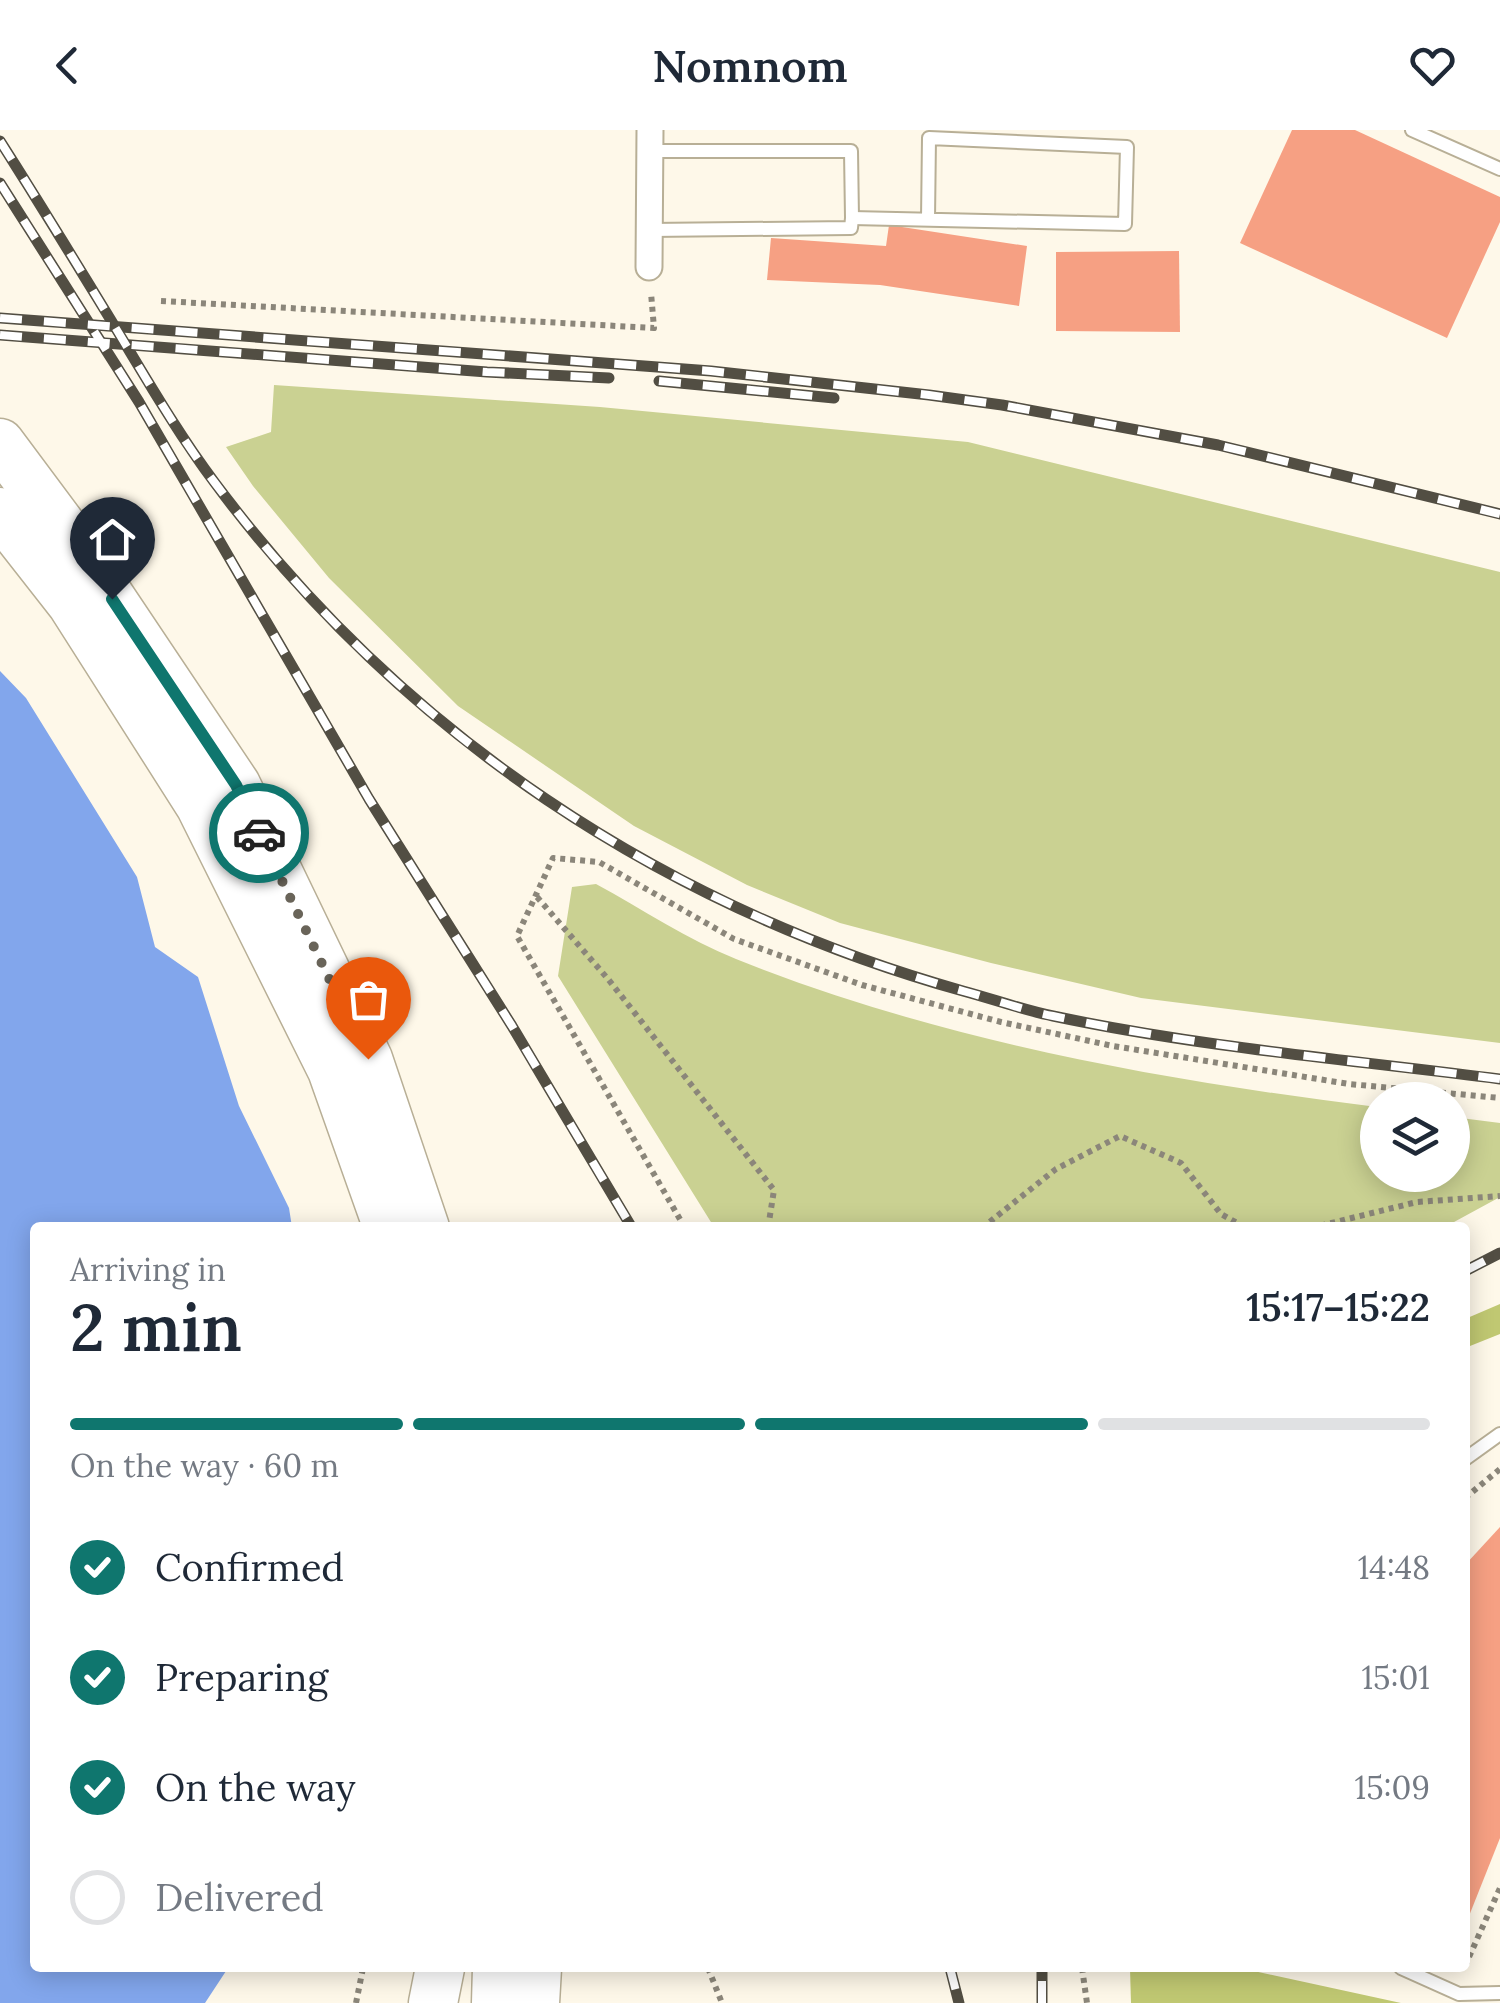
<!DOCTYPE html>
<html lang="en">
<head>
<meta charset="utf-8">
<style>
	body { margin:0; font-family:Lora,serif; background:#f2f2f3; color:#1f2937; height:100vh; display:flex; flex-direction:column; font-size:38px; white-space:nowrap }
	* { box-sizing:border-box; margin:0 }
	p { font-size:32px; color:#747a83 }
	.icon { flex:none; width:55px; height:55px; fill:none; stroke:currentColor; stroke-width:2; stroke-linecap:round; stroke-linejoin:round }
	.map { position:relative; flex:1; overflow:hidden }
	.details { position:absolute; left:30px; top:1092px; width:1440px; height:750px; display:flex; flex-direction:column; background:#fff; border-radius:10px; box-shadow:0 5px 25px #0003 }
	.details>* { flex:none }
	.controls { position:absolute; left:1360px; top:952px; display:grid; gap:20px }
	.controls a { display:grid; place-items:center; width:110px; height:110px; border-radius:50%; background:#fff; box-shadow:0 5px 25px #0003; font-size:50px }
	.pin { position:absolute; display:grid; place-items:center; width:85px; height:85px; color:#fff; margin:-102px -42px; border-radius:50% 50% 50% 0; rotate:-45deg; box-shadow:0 0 10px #0007 }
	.pin .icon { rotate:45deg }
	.courier { position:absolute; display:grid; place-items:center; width:100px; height:100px; margin:-50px; border:8px solid #0f766e; border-radius:50%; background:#fff; color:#222; box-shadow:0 2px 12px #0007 }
	.head em { font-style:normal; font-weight:600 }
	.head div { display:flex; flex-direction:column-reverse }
	.head { display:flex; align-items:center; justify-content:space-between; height:170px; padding:0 40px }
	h1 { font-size:65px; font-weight:600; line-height:75px }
	.bar { display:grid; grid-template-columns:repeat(4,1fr); gap:15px 10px; align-content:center; height:120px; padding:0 40px }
	.bar i { height:12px; border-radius:8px; background:#e0e1e3 }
	.bar .current { background:#0f766e }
	.bar p { grid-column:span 4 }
	ol { padding:0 40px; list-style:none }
	li { display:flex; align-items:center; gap:30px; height:110px }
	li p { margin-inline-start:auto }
	li .icon { padding:10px; border-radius:50%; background:#0f766e; color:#fff; stroke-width:4 }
	li:last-child { color:#747a83 }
	li i { width:55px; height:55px; border:5px solid #e0e1e3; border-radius:50% }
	header { display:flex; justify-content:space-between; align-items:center; height:130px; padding:0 40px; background:#fff; font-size:45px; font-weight:600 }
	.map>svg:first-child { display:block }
	.green { fill:#cad192 }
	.forest { fill:#c0c872 }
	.water { fill:#82a6ec }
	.building { fill:#f6a083 }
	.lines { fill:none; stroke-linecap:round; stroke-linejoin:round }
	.service-casing { stroke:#b8af96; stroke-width:16 }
	.minor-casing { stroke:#b8af96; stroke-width:29 }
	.motorway-casing { stroke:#b8af96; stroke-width:51 }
	.path { stroke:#8b867a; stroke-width:6; stroke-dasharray:5 5; stroke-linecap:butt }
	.service { stroke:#fff; stroke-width:12 }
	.minor { stroke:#fff; stroke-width:25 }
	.motorway { stroke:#fff; stroke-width:48 }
	.rail-casing { stroke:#524e43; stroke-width:11 }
	.rail { stroke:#fff; stroke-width:8; stroke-dasharray:22; stroke-linecap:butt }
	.done { stroke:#696459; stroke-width:10; stroke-dasharray:0 18 }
	.route { stroke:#0f766e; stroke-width:12 }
</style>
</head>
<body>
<header><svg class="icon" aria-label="back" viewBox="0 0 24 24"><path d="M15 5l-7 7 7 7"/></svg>Nomnom<svg class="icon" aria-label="heart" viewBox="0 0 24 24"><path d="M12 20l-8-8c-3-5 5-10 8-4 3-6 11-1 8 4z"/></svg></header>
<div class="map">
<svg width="1500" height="1873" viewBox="0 0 1500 1873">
	<rect width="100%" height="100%" fill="#fef8e9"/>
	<!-- green -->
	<g class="green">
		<path d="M274,255L600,277L968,312L1500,442V913L1141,868L991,833L840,793L747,755L634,696L458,576L329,448L253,356L226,317L271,302Z"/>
		<path d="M596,754C642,779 688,810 736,829C941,911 1160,950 1377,977L1378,1045H1452L1453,987L1500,993V1067L1443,1098L714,1097L558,846L572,757Z"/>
	</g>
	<!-- forest -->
	<g class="forest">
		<path d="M1500,1174V1204L1465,1218V1189Z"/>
		<path d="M1130,1838H1240L1401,1873H1131Z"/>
	</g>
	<!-- water -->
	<path class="water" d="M0,541L26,568L137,747L155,817L198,847L239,976L289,1078L292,1097L35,1098V1838H228L205,1873H0Z"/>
	<!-- building -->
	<g class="building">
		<path d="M1292,0H1355L1500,67V92L1447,208L1240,113Z"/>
		<path d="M889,95L1027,116L1019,176L880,155L767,150L771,108L886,116Z"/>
		<path d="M1179,121L1180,202L1056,201V122Z"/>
		<path d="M1500,1397V1708L1465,1796V1435Z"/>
	</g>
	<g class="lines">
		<!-- service casing -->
		<g class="service-casing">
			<g id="service">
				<path d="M1412,0L1500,39"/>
				<path d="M852,88L1125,94L1127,17L929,8L928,89"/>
				<path d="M650,100L851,98L852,88L851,21H650"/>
				<path d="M1465,1329L1500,1304"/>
				<path d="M1401,1838L1459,1864L1500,1863"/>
			</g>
		</g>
		<!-- minor casing -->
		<g class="minor-casing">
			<path id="minor" d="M649,137L650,0"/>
		</g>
		<!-- motorway casing -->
		<g class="motorway-casing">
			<g id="motorway">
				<path d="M0,313L70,407L236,655L368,929L425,1098"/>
				<path d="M0,382L72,474L200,675L332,940L388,1098"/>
				<path d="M433,1873L440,1838"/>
				<path d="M496,1873L497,1838"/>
				<path d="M535,1873L537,1838"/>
			</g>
		</g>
		<!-- path -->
		<g class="path">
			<path d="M161,171L654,198L651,163"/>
			<path d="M537,767L608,849L774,1060L768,1098"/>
			<path d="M685,1098L517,806L553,728L599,732L734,809L862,855L1001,892L1113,916L1349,954L1500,968"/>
			<path d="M982,1098L1056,1039L1120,1006L1181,1033L1221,1084L1246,1098"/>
			<path d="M1311,1098L1417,1072L1500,1066"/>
			<path d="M1465,1368L1500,1339"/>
			<path d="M1465,1836L1500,1758"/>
			<path d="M708,1838L722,1873"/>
			<path d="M1082,1838L1087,1873"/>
			<path d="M356,1873L363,1838"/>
		</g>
		<!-- service -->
		<use href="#service" class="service"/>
		<!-- minor -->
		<use href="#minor" class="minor"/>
		<!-- motorway -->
		<use href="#motorway" class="motorway"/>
		<!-- rail casing -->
		<g class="rail-casing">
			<g id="rail">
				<path d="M0,11C37,69 73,128 109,187C143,243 176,301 215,353C402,604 663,777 963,861C993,869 1023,880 1053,886C1200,917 1351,930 1500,949"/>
				<path d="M0,53L139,272L369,669L512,896L632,1098"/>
				<path d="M0,188L711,241L929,265L1002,275L1218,315L1500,384"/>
				<path d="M0,205L487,242L609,248"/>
				<path d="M659,251L834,268"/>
				<path d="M1465,1141L1500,1123"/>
				<path d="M950,1838L959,1873"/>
				<path d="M1042,1873V1838"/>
			</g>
		</g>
		<!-- rail -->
		<use href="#rail" class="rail"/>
	</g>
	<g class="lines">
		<!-- done -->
		<path class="done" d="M259,703L368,929"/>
		<!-- route -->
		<path class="route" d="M112,469L236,655L259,703"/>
	</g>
</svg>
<div class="controls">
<a><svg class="icon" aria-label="layers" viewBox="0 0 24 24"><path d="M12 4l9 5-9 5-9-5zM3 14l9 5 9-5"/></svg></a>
</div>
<div class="pin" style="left:368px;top:929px;background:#ea580c"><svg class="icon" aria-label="bag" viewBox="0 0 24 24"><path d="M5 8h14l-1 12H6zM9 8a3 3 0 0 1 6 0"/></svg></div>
<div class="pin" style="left:112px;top:469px;background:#1f2937"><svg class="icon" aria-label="home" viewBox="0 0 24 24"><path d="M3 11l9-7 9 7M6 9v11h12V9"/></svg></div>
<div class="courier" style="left:259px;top:703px"><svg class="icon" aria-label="car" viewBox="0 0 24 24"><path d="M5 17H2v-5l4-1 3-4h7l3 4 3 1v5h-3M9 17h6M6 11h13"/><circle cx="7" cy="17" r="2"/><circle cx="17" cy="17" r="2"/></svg></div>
<section class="details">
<div class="head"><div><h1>2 min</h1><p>Arriving in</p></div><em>15:17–15:22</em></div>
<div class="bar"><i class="current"></i><i class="current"></i><i class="current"></i><i></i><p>On the way · 60 m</p></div>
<ol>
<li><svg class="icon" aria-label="check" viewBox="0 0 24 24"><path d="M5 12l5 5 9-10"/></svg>Confirmed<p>14:48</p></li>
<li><svg class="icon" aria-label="check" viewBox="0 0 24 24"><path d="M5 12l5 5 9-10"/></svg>Preparing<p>15:01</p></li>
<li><svg class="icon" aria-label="check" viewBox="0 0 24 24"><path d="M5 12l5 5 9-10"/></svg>On the way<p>15:09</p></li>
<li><i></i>Delivered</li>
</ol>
</section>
</div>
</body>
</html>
